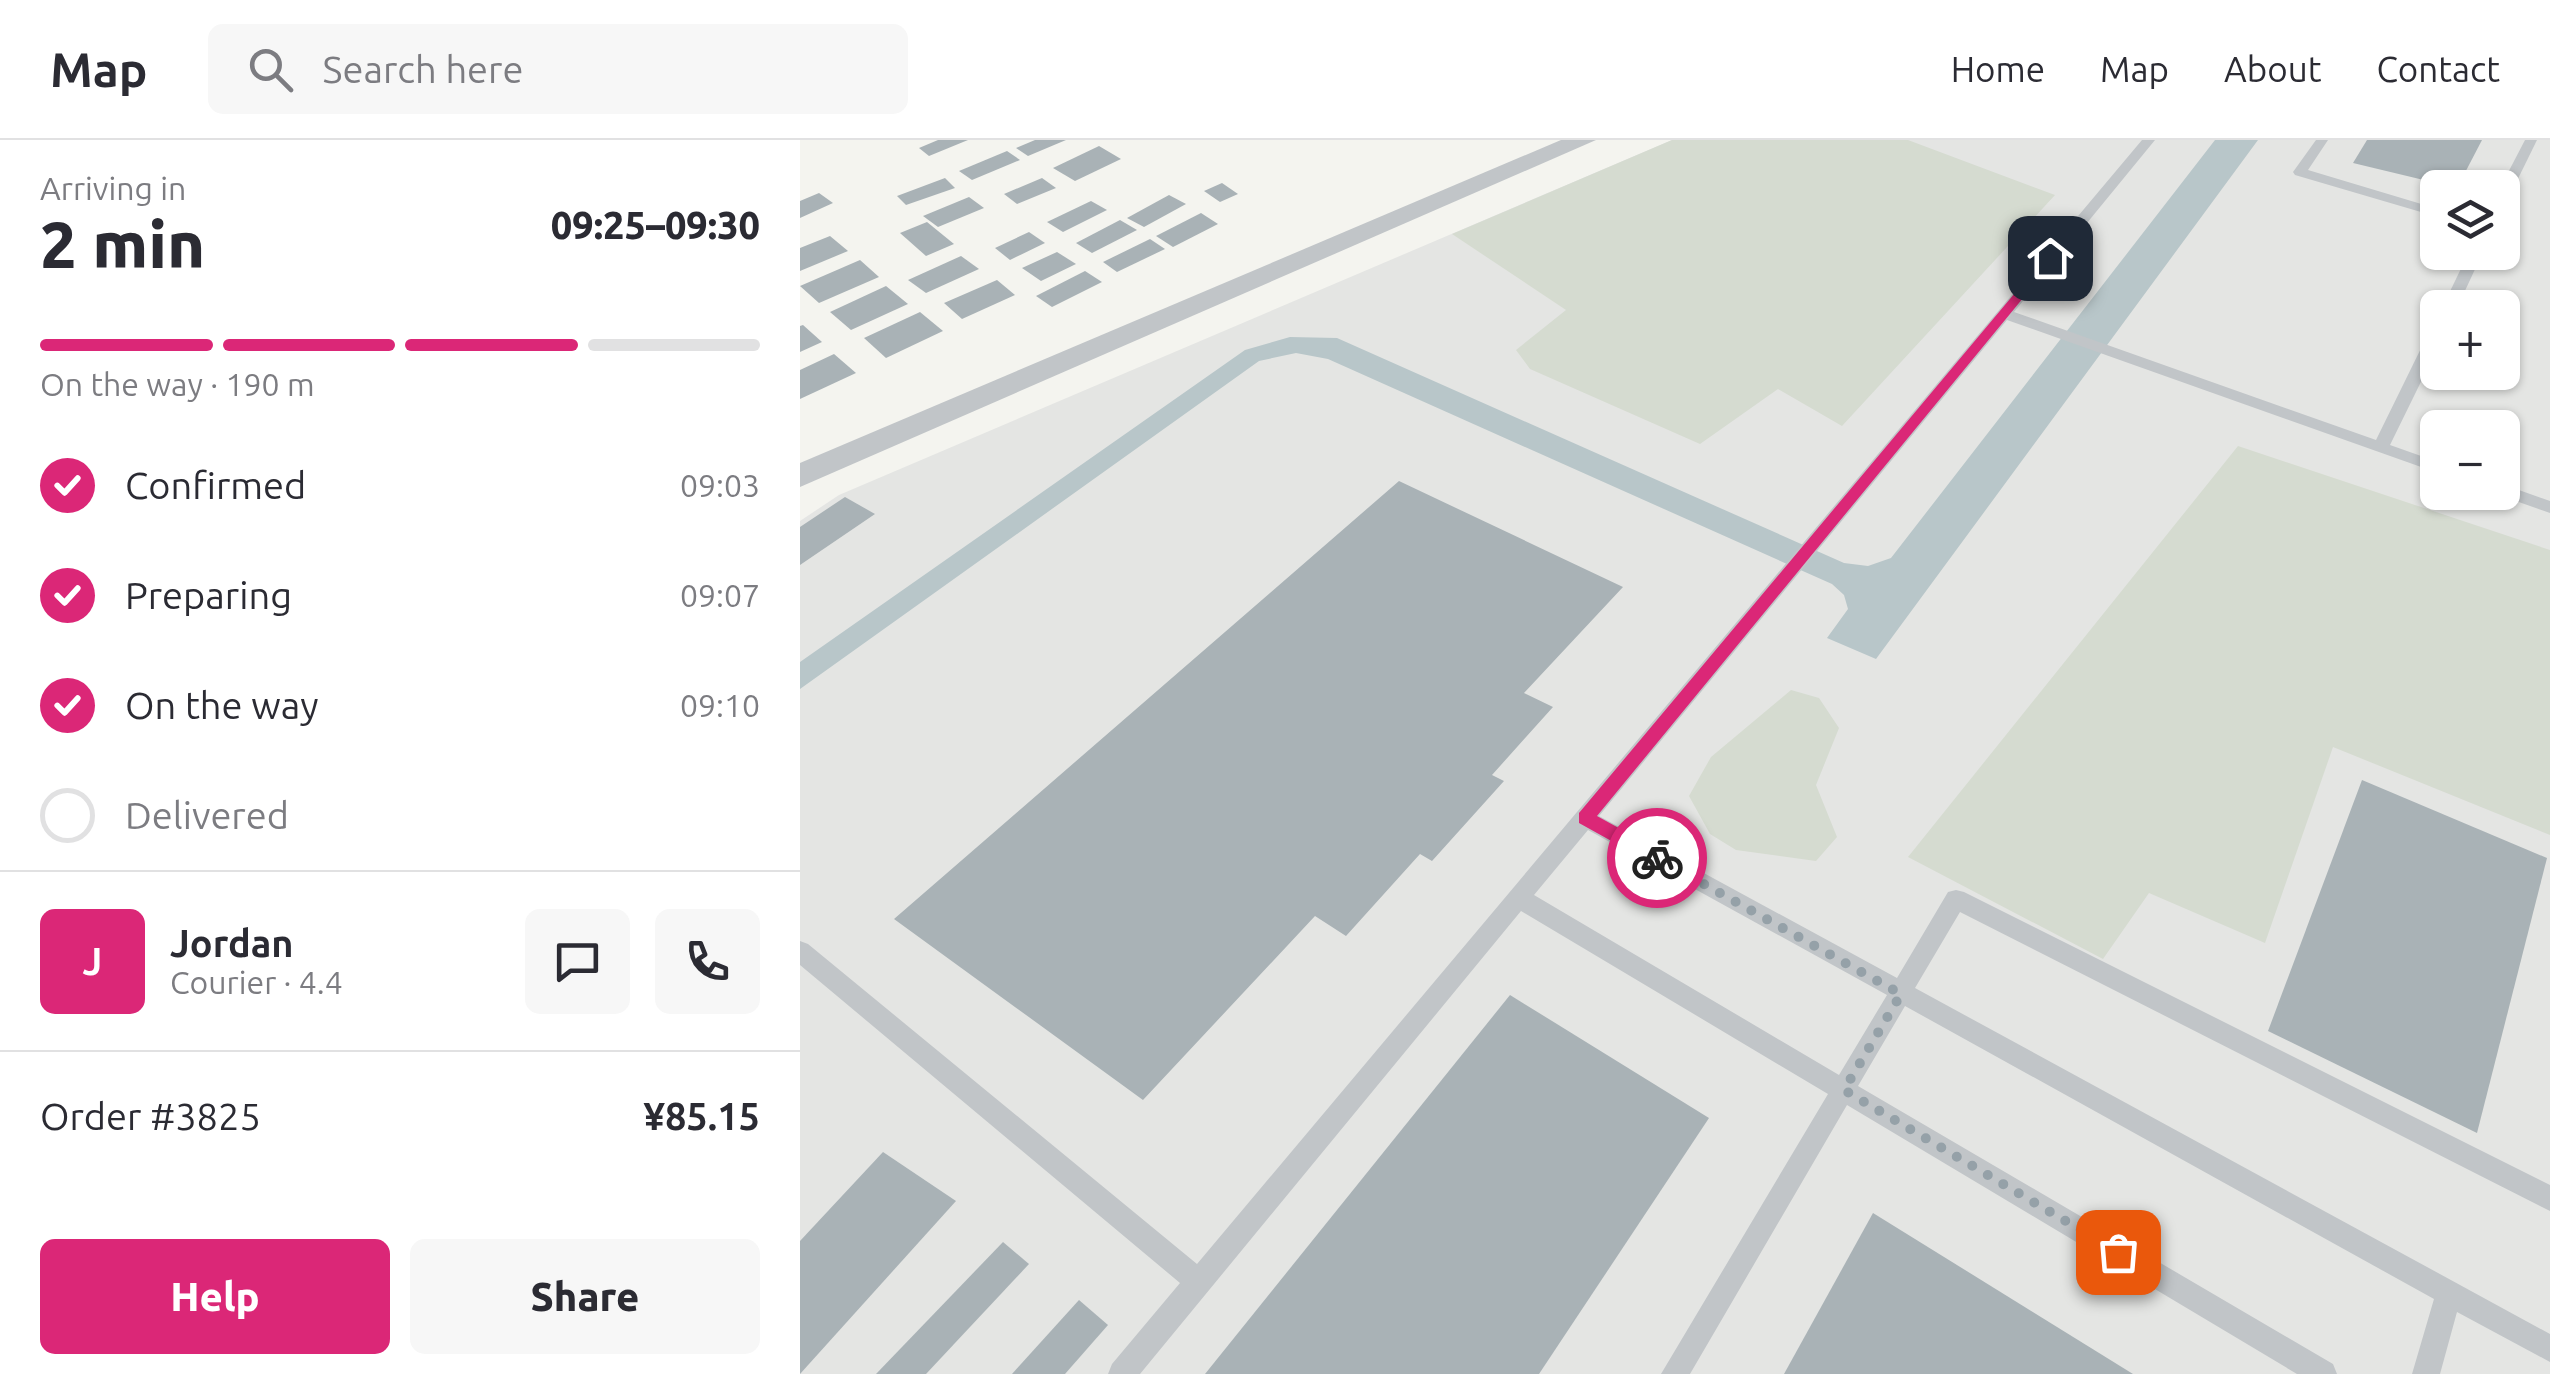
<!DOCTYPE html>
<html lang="en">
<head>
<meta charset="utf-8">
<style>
	body { margin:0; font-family:Ubuntu,sans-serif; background:#f7f7f7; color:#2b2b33; height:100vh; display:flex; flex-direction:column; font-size:38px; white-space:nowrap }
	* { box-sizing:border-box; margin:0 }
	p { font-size:32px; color:#7c7c81 }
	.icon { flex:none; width:55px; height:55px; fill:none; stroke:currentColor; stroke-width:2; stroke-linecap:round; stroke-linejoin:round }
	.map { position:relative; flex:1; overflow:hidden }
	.details { display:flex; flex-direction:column; background:#fff; width:800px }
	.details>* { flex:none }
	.buttons { position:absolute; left:1620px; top:30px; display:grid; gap:20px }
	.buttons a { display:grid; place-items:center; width:100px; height:100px; border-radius:15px; background:#fff; box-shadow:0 2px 8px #0004; font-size:50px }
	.pin { position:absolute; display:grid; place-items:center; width:85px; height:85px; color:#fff; margin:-42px; border-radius:20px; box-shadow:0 5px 15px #0006 }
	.courier { position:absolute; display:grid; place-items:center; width:100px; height:100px; margin:-50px; border:8px solid #db2777; border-radius:50%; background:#fff; color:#222; box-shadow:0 2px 12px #0007 }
	.summary em { font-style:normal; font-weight:800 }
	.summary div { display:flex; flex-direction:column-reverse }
	.summary { display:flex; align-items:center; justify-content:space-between; height:170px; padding:0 40px }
	h1 { font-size:65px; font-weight:800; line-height:75px }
	.bar { display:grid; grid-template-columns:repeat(4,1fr); gap:15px 10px; align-content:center; height:120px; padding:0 40px }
	.bar i { height:12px; border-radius:8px; background:#e1e1e2 }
	.bar .current { background:#db2777 }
	.bar p { grid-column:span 4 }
	.line { display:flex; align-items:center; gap:25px; padding:0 40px; border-top:2px solid #e1e1e2 }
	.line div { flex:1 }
	.round { display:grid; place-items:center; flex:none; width:105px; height:105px; border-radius:15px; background:#f7f7f7 }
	ol { padding:0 40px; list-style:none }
	li { display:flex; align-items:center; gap:30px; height:110px }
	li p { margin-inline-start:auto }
	li .icon { padding:10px; border-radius:50%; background:#db2777; color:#fff; stroke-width:4 }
	li:last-child { color:#7c7c81 }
	li i { width:55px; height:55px; border:5px solid #e1e1e2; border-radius:50% }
	.primary-button { display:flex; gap:20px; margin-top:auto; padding:20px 40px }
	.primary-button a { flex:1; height:115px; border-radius:15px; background:#db2777; color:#fff; font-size:40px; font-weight:800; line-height:115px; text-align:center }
	.primary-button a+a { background:#f7f7f7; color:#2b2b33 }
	header { display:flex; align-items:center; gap:60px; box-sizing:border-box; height:140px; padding:0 50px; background:#fff; border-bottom:2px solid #e1e1e2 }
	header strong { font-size:48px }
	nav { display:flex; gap:55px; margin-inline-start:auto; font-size:35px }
	.search { width:700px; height:90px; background:#f7f7f7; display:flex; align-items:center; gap:25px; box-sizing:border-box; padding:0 35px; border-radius:15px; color:#7c7c81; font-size:38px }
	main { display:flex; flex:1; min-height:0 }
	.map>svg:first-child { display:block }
	.built { fill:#e4e5e3; fill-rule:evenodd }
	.green { fill:#d5dbd0 }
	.water { fill:#b8c6c9 }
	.building { fill:#a9b2b6 }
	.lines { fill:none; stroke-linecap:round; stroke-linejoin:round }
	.service { fill:#c1c5c8; fill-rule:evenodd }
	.minor { fill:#c1c5c8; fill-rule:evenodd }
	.route { fill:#db2777 }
	.done { stroke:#95a1a8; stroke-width:10; stroke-dasharray:0 18 }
</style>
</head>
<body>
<header>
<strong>Map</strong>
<div class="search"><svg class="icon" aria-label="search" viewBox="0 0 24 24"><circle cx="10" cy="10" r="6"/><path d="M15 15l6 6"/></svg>Search here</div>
<nav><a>Home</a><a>Map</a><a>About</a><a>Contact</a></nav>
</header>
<main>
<section class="details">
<div class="summary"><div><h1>2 min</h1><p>Arriving in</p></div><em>09:25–09:30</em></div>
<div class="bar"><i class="current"></i><i class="current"></i><i class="current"></i><i></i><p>On the way · 190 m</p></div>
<ol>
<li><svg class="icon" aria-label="check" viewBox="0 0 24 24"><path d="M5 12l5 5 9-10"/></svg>Confirmed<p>09:03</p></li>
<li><svg class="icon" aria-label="check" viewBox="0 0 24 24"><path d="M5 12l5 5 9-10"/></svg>Preparing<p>09:07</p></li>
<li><svg class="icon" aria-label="check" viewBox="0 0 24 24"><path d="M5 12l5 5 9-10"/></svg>On the way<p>09:10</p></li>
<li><i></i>Delivered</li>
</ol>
<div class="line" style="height:180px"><b class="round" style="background:#db2777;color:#fff">J</b><div><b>Jordan</b><p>Courier · 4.4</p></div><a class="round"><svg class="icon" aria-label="chat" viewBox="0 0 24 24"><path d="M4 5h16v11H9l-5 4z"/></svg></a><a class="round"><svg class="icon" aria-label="phone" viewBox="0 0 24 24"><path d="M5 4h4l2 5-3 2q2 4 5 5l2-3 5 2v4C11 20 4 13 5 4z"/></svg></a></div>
<div class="line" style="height:130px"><div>Order #3825</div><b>¥85.15</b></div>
<div class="primary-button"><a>Help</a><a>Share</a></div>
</section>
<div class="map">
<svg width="1750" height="1234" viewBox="0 0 1750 1234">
	<rect width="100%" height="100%" fill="#f4f4ef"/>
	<!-- built -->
	<path class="built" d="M872,0H1750V1234H0V381L39,355ZM1638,48H1702V112H1638ZM1638,168H1702V232H1638ZM1638,288H1702V352H1638Z"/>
	<!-- green -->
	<g class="green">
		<path d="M872,0H1108L1255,55L1042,286L978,249L900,304L730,229L716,210L766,170L652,94Z"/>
		<path d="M1438,306L1750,410V695L1533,607L1465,803L1349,753L1303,819L1108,717Z"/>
		<path d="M991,550L1019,558L1039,588L1016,645L1037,697L1016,721L936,710L910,694L889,656L911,617Z"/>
	</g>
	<!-- water -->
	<path class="water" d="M1415,0H1458L1076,519L1027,498L1048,469L1044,455L1032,444L528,219L496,213L459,221L0,549V522L445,210L490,197L537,198L1044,423L1068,426L1091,418Z"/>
	<!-- building -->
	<g class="building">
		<path d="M138,0H168L129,16L119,8Z"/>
		<path d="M235,0H266L228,16L216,8Z"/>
		<path d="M1567,0H1682L1657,48L1553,23Z"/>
		<path d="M299,6L321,19L275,41L253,28Z"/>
		<path d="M207,11L220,20L172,40L159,31Z"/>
		<path d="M145,38L155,48L106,65L97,56Z"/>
		<path d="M242,38L256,48L217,64L204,54Z"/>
		<path d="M422,43L438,54L420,62L404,51Z"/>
		<path d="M19,53L33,63L0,78V61Z"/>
		<path d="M369,55L386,64L344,87L327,78Z"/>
		<path d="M169,57L184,68L138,87L123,76Z"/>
		<path d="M291,61L307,70L263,92L247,82Z"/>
		<path d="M401,73L418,84L373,107L356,96Z"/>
		<path d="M320,80L337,90L292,113L276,103Z"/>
		<path d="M127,82L154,104L126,116L100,93Z"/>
		<path d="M229,92L245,103L210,120L195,108Z"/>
		<path d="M30,96L48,111L0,131V108Z"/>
		<path d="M350,99L365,109L317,132L303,122Z"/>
		<path d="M257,112L276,124L241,141L222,128Z"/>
		<path d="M161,116L179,129L126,153L108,140Z"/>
		<path d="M60,120L79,137L19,163L0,146Z"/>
		<path d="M285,131L302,142L252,167L236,156Z"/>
		<path d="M197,140L215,155L162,179L144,163Z"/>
		<path d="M86,146L108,164L51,190L30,172Z"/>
		<path d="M120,172L143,191L86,218L64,198Z"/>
		<path d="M3,185L22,202L0,212V186Z"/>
		<path d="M34,214L56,233L0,259V230Z"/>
		<path d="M599,341L823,447L724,553L753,567L692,635L704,641L632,721L620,714L546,796L515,776L343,960L94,779Z"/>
		<path d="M45,357L75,374L0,425V387Z"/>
		<path d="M1562,640L1747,718L1677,993L1468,891Z"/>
		<path d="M710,855L909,978L739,1234H405Z"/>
		<path d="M83,1012L156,1061L0,1234V1101Z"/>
		<path d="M1073,1073L1333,1234H984Z"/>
		<path d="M203,1102L229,1124L126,1234H76Z"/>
		<path d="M279,1160L308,1185L265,1234H212Z"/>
	</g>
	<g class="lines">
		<!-- service -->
		<g class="service">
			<path d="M1342,0H1355L1214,172L1576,300L1630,190L1638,186V207L1590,305L1638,322V333L1207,180L799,676L1097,838L1148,752L1156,750L1164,752L1750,1045V1071L1160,772L1115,848L1750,1194V1222L1657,1172L1640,1234H1612L1634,1159L1105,866L1058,946L1533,1224L1537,1234H1497L1047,965L890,1234H861L1028,954L721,771L340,1234H308L312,1224L380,1143L0,825V801L8,804L397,1124ZM788,690L1087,855L1039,935L734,755Z"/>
			<path d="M1516,0H1528L1508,30L1638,69V77L1495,35L1493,32Z"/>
			<path d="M1725,0H1737L1709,57L1702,61L1700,48Z"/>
			<path d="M1669,112H1683L1657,168H1642Z"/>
			<path d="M1702,344L1750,361V373L1696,354L1702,352Z"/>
		</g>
		<!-- minor -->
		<path class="minor" d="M761,0H796L0,347V323Z"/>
	</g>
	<!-- route -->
	<path class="route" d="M1246,116L1256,118L797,676L864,713V723H851L779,683V673Z"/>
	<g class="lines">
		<!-- done -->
		<path class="done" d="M857,718L1101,854L1044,950L1318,1112"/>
	</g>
</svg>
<div class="buttons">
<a><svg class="icon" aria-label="layers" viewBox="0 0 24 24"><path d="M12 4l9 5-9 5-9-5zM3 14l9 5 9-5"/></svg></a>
<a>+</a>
<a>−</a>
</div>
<div class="pin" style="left:1318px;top:1112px;background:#ea580c"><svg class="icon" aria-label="bag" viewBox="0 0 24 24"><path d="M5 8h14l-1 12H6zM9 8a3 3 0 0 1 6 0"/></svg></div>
<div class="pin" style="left:1250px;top:118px;background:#1f2937"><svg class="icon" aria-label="home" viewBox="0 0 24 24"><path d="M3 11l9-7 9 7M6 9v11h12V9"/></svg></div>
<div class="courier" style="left:857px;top:718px"><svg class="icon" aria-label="bike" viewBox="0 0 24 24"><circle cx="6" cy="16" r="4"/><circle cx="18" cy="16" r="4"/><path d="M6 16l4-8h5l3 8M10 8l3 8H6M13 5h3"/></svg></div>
</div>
</main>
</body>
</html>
